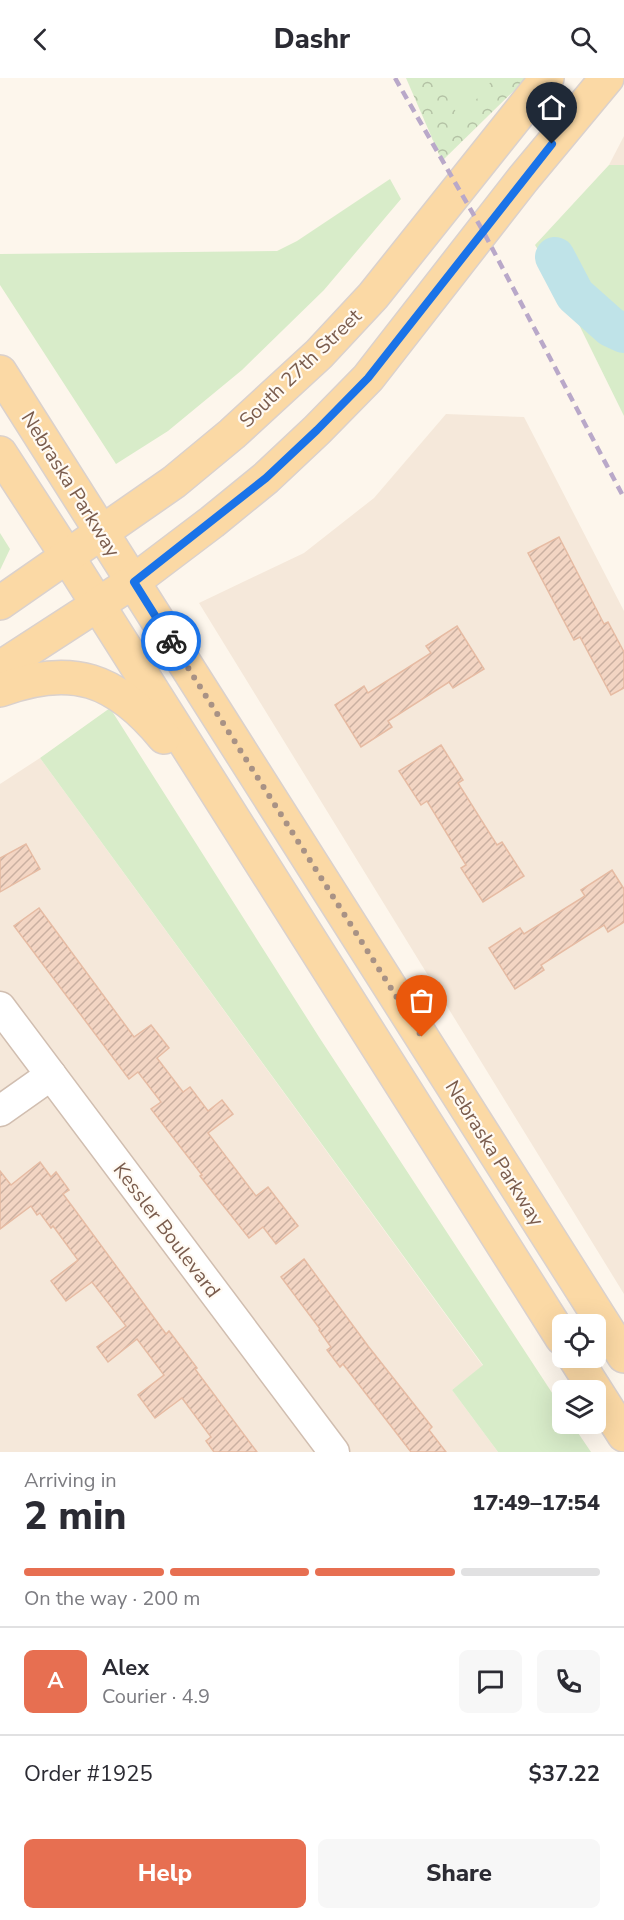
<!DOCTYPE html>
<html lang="en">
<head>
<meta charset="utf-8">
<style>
	body { margin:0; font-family:"Nunito Sans",sans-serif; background:#f7f7f7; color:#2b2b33; height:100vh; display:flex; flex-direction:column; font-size:22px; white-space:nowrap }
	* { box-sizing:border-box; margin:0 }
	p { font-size:20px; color:#7c7c81 }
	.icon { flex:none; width:33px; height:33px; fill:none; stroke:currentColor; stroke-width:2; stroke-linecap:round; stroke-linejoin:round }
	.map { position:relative; height:1374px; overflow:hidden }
	.details { display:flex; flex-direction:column; background:#fff; flex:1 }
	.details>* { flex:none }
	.controls { position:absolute; left:552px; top:1236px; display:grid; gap:12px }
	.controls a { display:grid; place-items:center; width:54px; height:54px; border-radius:9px; background:#fff; box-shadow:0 6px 24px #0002; font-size:30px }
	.pin { position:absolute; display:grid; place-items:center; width:51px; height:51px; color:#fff; margin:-62px -26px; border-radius:50% 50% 50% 0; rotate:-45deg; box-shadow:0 0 6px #0007 }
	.pin .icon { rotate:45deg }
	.courier { position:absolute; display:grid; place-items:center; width:60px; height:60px; margin:-30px; border:4px solid #1a73e8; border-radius:50%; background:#fff; color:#222; box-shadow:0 2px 8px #0007 }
	.head em { font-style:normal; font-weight:800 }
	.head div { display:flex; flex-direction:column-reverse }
	.head { display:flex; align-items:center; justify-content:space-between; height:102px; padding:0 24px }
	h1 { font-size:39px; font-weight:800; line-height:45px }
	.bar { display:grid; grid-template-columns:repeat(4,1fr); gap:9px 6px; align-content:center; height:72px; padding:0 24px }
	.bar i { height:8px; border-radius:4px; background:#e1e1e2 }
	.bar .active { background:#e76f51 }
	.bar p { grid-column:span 4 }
	.line { display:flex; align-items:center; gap:15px; padding:0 24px; border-top:2px solid #e1e1e2 }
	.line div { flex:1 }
	.round { display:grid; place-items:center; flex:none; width:63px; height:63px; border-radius:9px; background:#f7f7f7 }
	.button { display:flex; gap:12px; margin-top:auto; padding:12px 24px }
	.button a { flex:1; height:69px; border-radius:9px; background:#e76f51; color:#fff; font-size:24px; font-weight:800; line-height:69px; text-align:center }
	.button a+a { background:#f7f7f7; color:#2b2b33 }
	header { display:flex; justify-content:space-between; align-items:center; height:78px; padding:0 24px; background:#fff; font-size:27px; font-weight:800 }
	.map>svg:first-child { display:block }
	.residential { fill:#f5e8da }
	.forest { fill:url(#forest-crowns) }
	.park { fill:#d8ecc9 }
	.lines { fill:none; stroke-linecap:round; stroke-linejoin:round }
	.river { stroke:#bfe3e8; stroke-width:40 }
	.building { fill:url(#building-hatch); stroke:#e6bba3; stroke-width:1.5 }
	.minor-casing { stroke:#d1beb0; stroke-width:33 }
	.major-casing { stroke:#dad1cd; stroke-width:36 }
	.minor { stroke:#fff; stroke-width:30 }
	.major { stroke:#fbd9a5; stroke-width:33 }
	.rail { stroke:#b9a8c9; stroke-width:4.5; stroke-dasharray:9 6; stroke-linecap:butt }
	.done { stroke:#a89285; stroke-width:6; stroke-dasharray:0 10.8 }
	.route { stroke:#1a73e8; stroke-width:8 }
	.labels { text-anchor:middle; stroke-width:4.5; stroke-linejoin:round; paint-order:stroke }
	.street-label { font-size:20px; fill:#7a5c4d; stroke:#fffaf3 }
</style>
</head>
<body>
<header><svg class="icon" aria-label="back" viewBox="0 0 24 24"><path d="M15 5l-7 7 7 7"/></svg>Dashr<svg class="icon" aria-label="search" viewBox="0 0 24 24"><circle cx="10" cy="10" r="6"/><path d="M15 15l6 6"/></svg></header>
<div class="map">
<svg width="624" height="1374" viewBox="0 0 624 1374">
	<defs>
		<pattern id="forest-crowns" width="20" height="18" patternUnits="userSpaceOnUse" patternTransform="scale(1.5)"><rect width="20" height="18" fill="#d8ecc9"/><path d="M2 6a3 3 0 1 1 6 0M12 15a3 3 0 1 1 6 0" fill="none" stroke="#b4c2a5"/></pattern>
		<pattern id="building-hatch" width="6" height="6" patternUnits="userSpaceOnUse" patternTransform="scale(1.5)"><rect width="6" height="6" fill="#f3d5c3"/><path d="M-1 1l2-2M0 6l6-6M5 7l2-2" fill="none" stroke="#cab0a1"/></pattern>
	</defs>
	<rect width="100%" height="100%" fill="#fdf6ec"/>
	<!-- residential -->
	<g class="residential">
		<path d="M624,58V87H609Z"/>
		<path d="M446,336L524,339L624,533V1216L199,525L304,475L374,420Z"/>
		<path d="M40,680L483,1288L452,1312L498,1374H0V706Z"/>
	</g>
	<!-- forest -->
	<path class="forest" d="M406,0H527L442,83Z"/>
	<!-- park -->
	<g class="park">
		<path d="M437,0H494L460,41Z"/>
		<path d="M609,87H624V338L559,206L535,167Z"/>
		<path d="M390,101L401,121L324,212L242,292L168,353L116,386L0,207V176L277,173L297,163Z"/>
		<path d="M0,455L10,471L0,492Z"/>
		<path d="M110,630L319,959L562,1330V1346H572L591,1374H498L452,1312L483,1287L40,680Z"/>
	</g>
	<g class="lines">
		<!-- river -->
		<path class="river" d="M555,179L575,217L611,249L624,255"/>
	</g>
	<!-- building -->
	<g class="building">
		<path d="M559,459L604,546L608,544L624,574V610L611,617L580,559L574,562L528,475Z"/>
		<path d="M457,548L484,591L453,610L449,604L388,643L392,649L361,669L335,627L364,608L368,615L431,575L426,568Z"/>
		<path d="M441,667L463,702L458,705L497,767L502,764L524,798L483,824L461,790L466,787L427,723L421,727L399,693Z"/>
		<path d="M26,766L40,791L0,814V780Z"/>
		<path d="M612,792L624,811V844L608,854L604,847L541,887L544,892L515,911L489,870L520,850L524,856L585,818L581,812Z"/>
		<path d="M39,830L134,959L151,947L169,970L157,980L183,1014L190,1009L208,1033L222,1022L233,1036L208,1055L256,1118L268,1109L298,1148L276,1166L263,1149L249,1160L214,1116L200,1098L202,1097L151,1031L161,1024L138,994L129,1001L14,848Z"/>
		<path d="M40,1084L51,1099L56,1094L69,1112L63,1116L75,1132L166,1256L169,1253L197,1290L195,1291L257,1374H214L206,1363L211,1359L182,1320L155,1340L138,1317L164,1297L137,1261L108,1284L97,1269L126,1248L92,1204L66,1223L51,1203L78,1182L53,1148L51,1150L40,1135L37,1137L31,1128L0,1151V1093L11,1107Z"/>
		<path d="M304,1181L368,1268L432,1349L429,1352L446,1374H411L343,1286L340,1289L327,1272L331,1269L319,1252L320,1251L281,1199Z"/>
	</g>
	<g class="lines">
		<!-- minor casing -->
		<g class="minor-casing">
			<g id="minor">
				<path d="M0,929L334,1374"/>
				<path d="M0,1033L51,997"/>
			</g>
		</g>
		<!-- major casing -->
		<g class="major-casing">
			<g id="major">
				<path d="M0,294L624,1278"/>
				<path d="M0,375L67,478L562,1260"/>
				<path d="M0,525L174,404L232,356L319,276L373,218L547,0"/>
				<path d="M0,590L134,503L212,444L266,400L317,352L368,300L523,101L607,0"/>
				<path d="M0,612C72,585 116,601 164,659"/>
				<path d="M575,1280L624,1357"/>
			</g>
		</g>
		<!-- minor -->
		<use href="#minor" class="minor"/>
		<!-- major -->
		<use href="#major" class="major"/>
		<!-- rail -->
		<path class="rail" d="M395,0L483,153L624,420"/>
	</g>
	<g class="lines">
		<!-- done -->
		<path class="done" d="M171,563L422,959"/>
		<!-- route -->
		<path class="route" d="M171,563L134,504L266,400L317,352L368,300L552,66"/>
	</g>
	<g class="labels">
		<!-- street labels -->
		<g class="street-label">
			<text transform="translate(300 290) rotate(-44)" y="7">South 27th Street</text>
			<text transform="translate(71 406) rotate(58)" y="7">Nebraska Parkway</text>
			<text transform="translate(495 1075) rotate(58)" y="7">Nebraska Parkway</text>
			<text transform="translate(167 1152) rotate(53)" y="7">Kessler Boulevard</text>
		</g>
	</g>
</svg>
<div class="controls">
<a><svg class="icon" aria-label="locate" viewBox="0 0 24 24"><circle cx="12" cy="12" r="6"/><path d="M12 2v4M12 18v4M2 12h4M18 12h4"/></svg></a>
<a><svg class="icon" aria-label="layers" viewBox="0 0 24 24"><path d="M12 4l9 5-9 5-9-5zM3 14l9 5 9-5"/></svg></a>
</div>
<div class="pin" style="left:422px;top:959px;background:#ea580c"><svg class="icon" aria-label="bag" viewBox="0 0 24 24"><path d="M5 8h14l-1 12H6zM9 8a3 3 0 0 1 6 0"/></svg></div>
<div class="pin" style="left:552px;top:66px;background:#1f2937"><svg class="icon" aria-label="home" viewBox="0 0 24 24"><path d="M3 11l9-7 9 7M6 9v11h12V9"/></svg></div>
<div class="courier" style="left:171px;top:563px"><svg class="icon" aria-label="bike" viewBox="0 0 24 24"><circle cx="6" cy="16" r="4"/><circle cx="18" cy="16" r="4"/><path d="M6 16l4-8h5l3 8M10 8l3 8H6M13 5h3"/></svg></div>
</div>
<section class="details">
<div class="head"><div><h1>2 min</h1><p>Arriving in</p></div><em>17:49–17:54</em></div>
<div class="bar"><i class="active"></i><i class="active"></i><i class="active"></i><i></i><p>On the way · 200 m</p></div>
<div class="line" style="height:108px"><b class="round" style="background:#e76f51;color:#fff">A</b><div><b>Alex</b><p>Courier · 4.9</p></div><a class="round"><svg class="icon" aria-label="chat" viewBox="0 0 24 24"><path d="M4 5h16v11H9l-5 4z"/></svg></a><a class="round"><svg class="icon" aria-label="phone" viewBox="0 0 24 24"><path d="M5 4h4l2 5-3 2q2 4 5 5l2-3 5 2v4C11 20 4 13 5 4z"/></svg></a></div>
<div class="line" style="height:78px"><div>Order #1925</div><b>$37.22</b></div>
<div class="button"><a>Help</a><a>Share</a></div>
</section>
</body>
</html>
